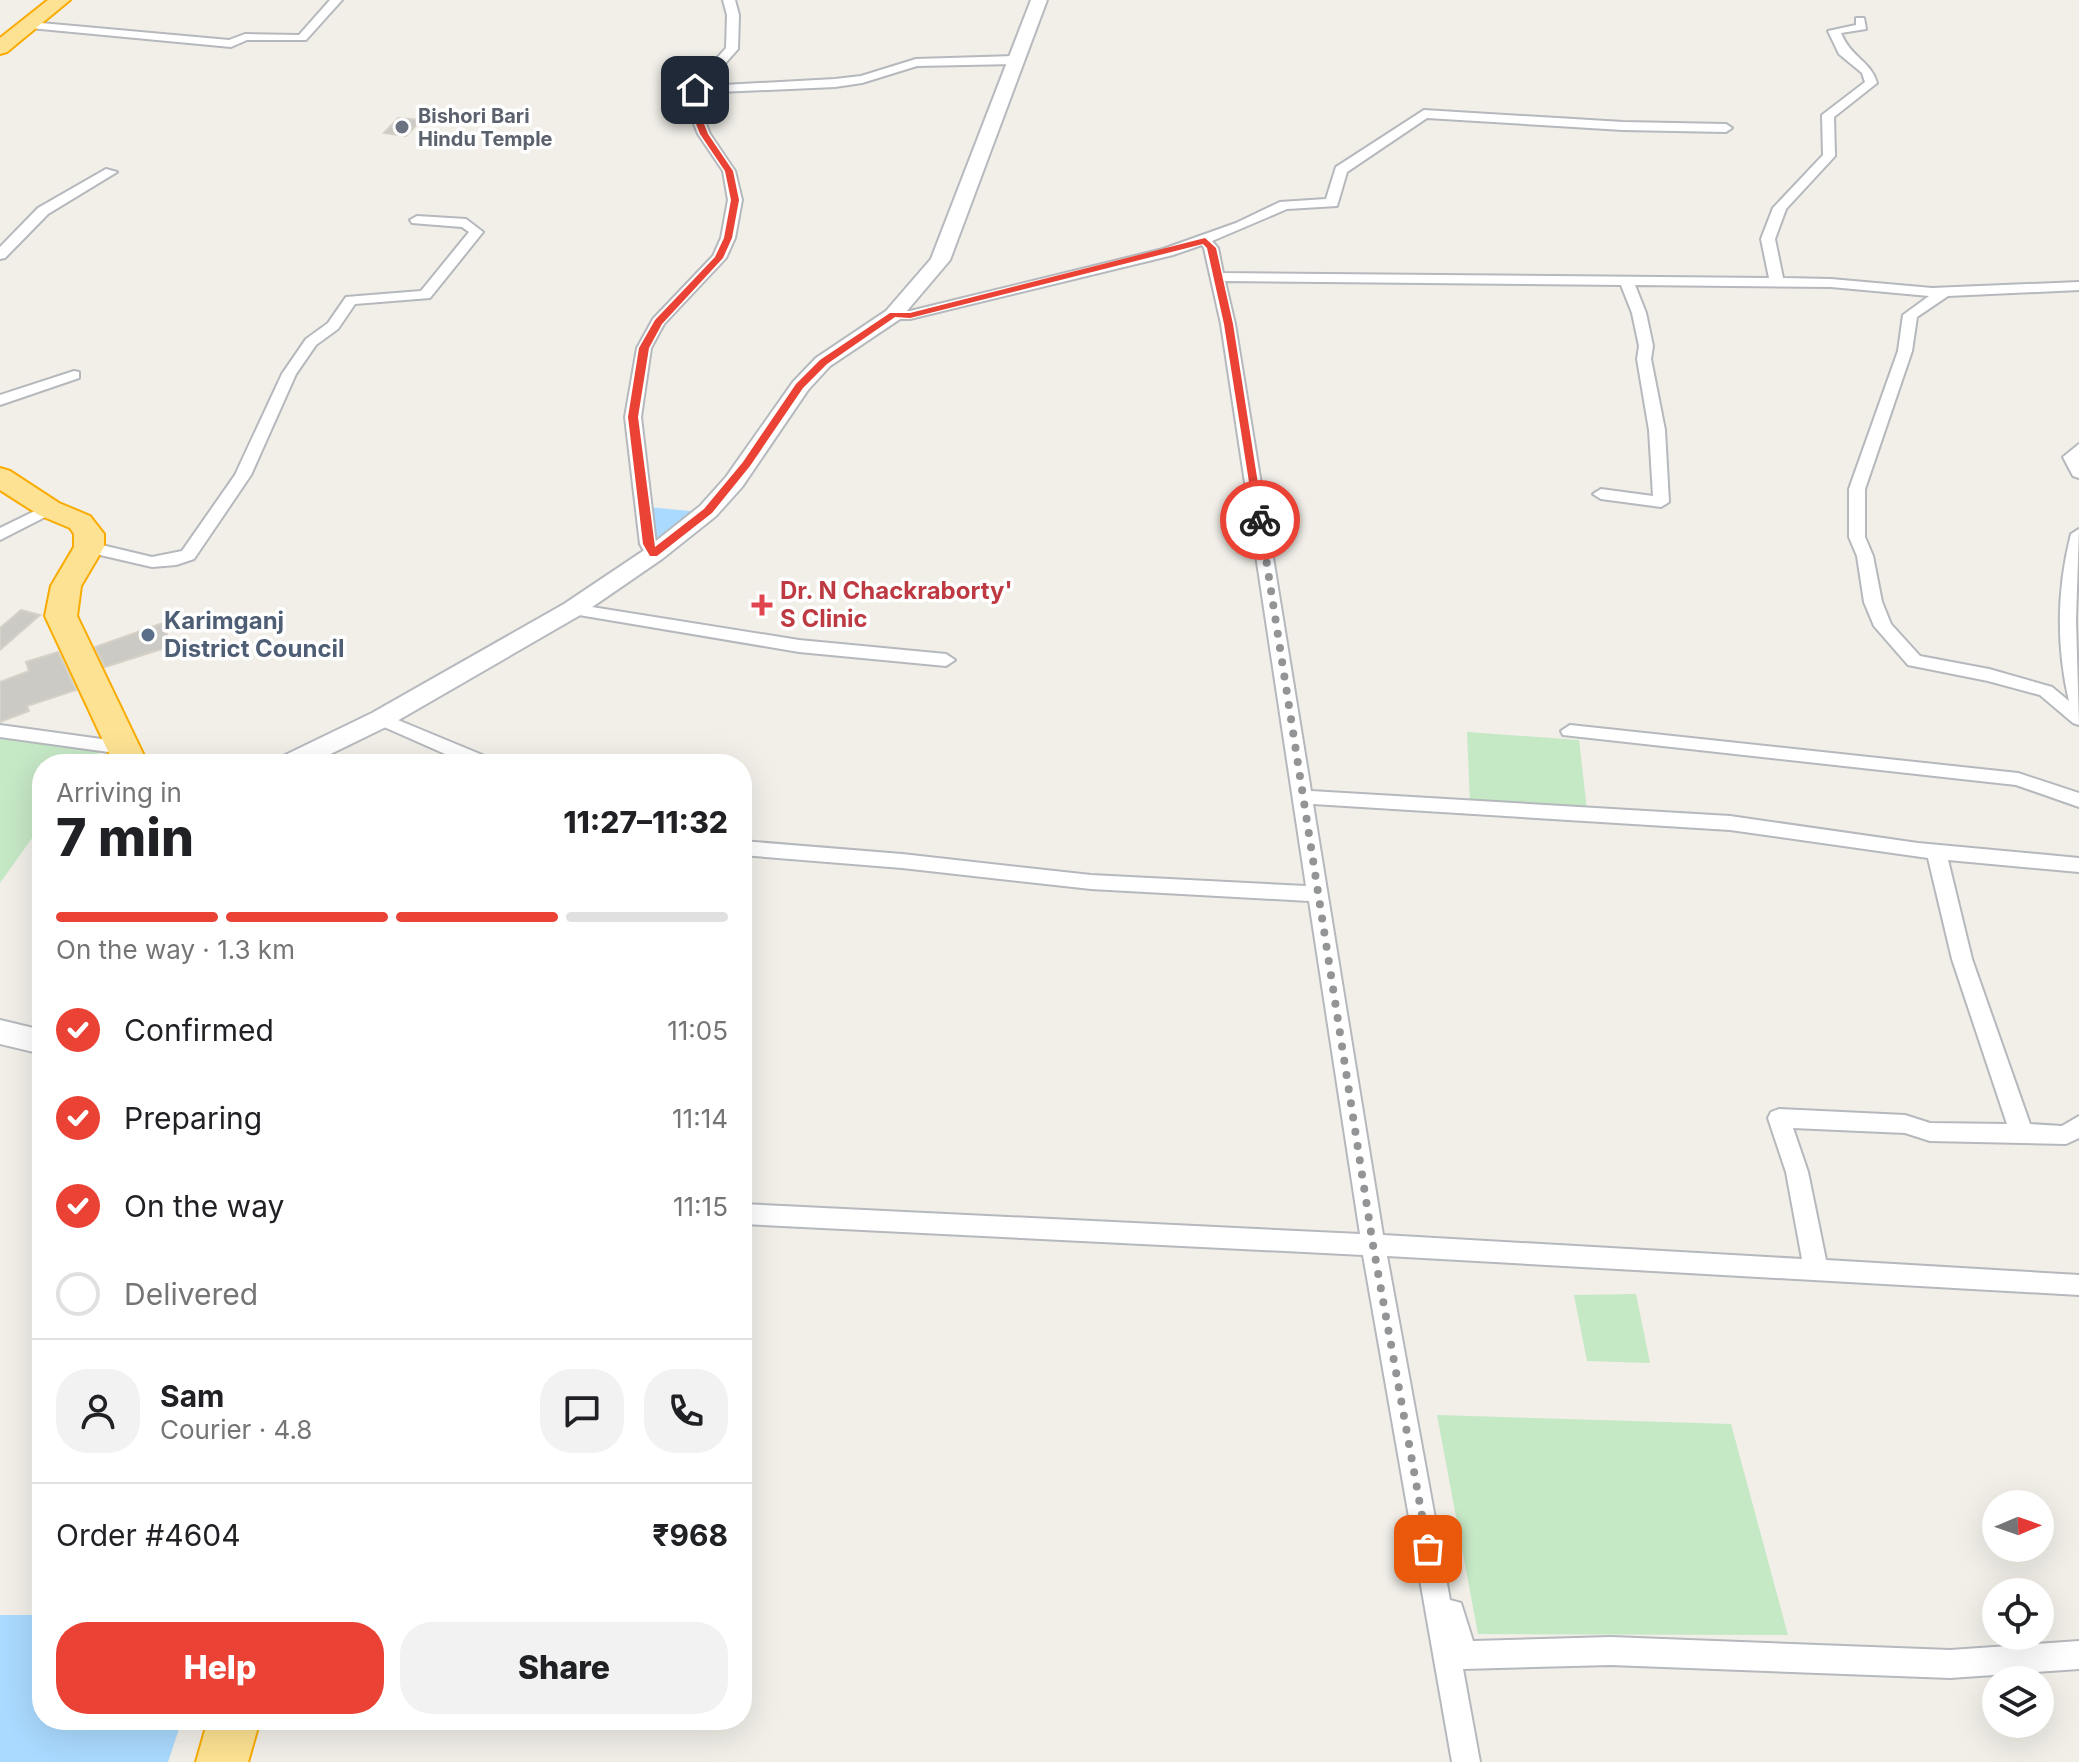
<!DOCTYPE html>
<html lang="en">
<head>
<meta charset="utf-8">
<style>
	body { margin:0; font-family:Inter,sans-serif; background:#f2f2f2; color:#202124; height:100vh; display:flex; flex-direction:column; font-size:30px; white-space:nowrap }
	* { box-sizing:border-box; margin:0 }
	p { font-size:26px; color:#757577 }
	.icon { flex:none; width:44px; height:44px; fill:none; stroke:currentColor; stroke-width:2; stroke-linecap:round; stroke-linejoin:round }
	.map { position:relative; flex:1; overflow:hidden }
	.details { position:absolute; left:32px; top:754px; width:720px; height:976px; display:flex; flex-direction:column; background:#fff; border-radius:32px; box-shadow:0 8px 32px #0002 }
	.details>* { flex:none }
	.needle { width:52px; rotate:88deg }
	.controls { position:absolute; left:1982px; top:1490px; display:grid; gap:16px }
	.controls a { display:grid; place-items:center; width:72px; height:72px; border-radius:50%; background:#fff; box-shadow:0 8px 32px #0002; font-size:40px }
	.pin { position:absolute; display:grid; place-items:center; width:68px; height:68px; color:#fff; margin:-34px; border-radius:16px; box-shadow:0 4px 12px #0006 }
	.courier { position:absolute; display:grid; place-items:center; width:80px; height:80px; margin:-40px; border:6px solid #ea4335; border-radius:50%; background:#fff; color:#222; box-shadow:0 2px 10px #0007 }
	.summary em { font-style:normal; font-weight:800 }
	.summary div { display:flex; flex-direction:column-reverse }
	.summary { display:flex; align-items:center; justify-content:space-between; height:136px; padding:0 24px }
	h1 { font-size:52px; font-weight:800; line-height:60px }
	.bar { display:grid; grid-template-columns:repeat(4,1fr); gap:12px 8px; align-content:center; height:96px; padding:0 24px }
	.bar i { height:10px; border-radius:6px; background:#e0e0e0 }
	.bar .on { background:#ea4335 }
	.bar p { grid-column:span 4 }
	.line { display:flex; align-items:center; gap:20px; padding:0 24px; border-top:2px solid #e0e0e0 }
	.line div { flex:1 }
	.round { display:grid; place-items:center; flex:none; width:84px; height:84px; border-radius:32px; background:#f2f2f2 }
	ol { padding:0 24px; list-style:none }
	li { display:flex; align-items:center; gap:24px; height:88px }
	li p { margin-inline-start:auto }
	li .icon { padding:8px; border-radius:50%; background:#ea4335; color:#fff; stroke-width:4 }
	li:last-child { color:#757577 }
	li i { width:44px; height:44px; border:4px solid #e0e0e0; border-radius:50% }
	.primary-button { display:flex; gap:16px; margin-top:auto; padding:16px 24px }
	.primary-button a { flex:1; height:92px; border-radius:32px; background:#ea4335; color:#fff; font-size:32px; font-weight:800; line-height:92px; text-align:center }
	.primary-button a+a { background:#f2f2f2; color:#202124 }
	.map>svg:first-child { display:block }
	.green { fill:#c5e8c5 }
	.water { fill:#aadaff }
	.building { fill:#cccac5; stroke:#d6d1c6; stroke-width:2 }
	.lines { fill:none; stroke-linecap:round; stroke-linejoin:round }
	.street-casing { stroke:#b5b8bc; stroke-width:4 }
	.secondary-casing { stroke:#b6babf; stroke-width:4 }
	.highway-casing { stroke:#f9ab00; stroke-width:4 }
	.street { fill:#fff; fill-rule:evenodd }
	.secondary { fill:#fff; fill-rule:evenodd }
	.highway { fill:#fde293; fill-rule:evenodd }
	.route { fill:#ea4335 }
	.done { stroke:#929495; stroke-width:8; stroke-dasharray:0 14.4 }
	.worship-dot { fill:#6b7280; stroke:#fff; stroke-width:3 }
	.health-dot { fill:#e0444e; stroke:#fff; stroke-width:3 }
	.service-dot { fill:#5c6f8a; stroke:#fff; stroke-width:3 }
	.labels { text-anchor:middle; stroke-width:7; stroke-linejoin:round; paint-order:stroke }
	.far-worship-label { font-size:20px; font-weight:bold; fill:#5b616d; stroke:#fff; text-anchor:start }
	.health-label { font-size:24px; font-weight:bold; fill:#be3a42; stroke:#fff; text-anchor:start }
	.service-label { font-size:24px; font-weight:bold; fill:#4e5e75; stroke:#fff; text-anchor:start }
</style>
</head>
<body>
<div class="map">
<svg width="2079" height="1762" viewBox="0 0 2079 1762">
	<rect width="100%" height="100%" fill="#f1efe8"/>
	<!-- green -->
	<g class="green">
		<path d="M1467,732L1579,740L1587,810L1470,803Z"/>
		<path d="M0,738L99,752L89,764H42V824L0,883Z"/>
		<path d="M1636,1294L1650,1363L1587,1361L1574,1295Z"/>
		<path d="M1437,1415L1731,1424L1788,1635L1478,1634Z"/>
	</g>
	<!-- water -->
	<g class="water">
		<path d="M648,507L700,512L655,548Z"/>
		<path d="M0,1615H42V1720H182L168,1762H0Z"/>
	</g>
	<!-- building -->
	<g class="building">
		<path d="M398,118L421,120L406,136L384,133Z"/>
		<path d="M21,610L40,615L0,650V628Z"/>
		<path d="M163,623L171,646L105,667L95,647Z"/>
		<path d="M58,652L76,690L27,706L29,711L0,722V682L29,671L26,662Z"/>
	</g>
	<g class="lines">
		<!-- street casing -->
		<g class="street-casing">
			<g id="street">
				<path d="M330,0H342L306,40H247L231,47L30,28L24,25L30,22L229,40L245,34L299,35Z"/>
				<path d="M723,0H735L739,15L738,49L705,86L835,79L861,76L916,59L1015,56L1021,60L1015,64L917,66L862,83L835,87L698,93L695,96L710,134L735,171L742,200L735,238L726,258L664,324L651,348L641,417L656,544L662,554L654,559L648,558L640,544L625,417L637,348L653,319L713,256L721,238L728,200L723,171L698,134L683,96L726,48L727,15Z"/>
				<path d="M1856,18H1864L1866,29L1841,33C1851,58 1871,61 1877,83L1834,117L1835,156L1786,209L1775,239L1783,278L1831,279L1932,288L2079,282V290L1948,296L1917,317L1912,351L1865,489V537L1873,556L1882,602L1891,624L1920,656L1989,669L2052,687L2069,701C2056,645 2057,589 2071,534L2079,529L2076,620L2079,725L2073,723L2040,695L1988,681L1908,665L1874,626L1864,602L1857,556L1849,537V489L1898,351L1903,315L1929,296L1831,287L1635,285L1646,313L1653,346L1651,359L1665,430L1669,502L1661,507L1601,499L1593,494L1601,489L1653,496L1649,430L1637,359L1639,346L1632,313L1621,285L1225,281L1235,324L1311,791L1730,816L1918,843L2079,858V872L1948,860L1972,959L2030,1124L2062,1126L2079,1116V1138L2066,1144L1930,1141L1905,1133L1793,1128L1808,1172L1826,1260L2079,1275V1295L1387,1256L1450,1600L1461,1603L1473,1641L1611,1637L1950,1650L2079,1641V1669L1950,1678L1611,1665L1463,1669L1480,1762H1452L1363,1255L742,1224V1204L1360,1234L1309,901L1091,889L902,868L742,855V841L902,854L1091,875L1306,886L1221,324L1204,248L1202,245L1173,255L910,319H893L886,315L893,311H910L1163,249L1236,223L1280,202L1326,199L1336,167L1424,110L1623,122L1726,124L1732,128L1726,132L1623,130L1427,118L1347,172L1337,206L1287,209L1212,241L1218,248L1223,273L1769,278L1761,239L1773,208L1823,155L1822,115L1865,82L1862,73L1839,54L1828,31L1856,25ZM1313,804L1730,830L1928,858L1952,959L2007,1124L1930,1123L1905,1115L1779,1109L1771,1112L1768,1118L1786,1172L1802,1259L1383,1235Z"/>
				<path d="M106,169L117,172L48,214L5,258L0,259V247L38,208Z"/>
				<path d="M417,216L466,219L483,232L430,298L355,304L338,329L316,345L296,374L251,475L194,559L176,565L152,567L83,551L81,547L89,542L152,557L182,551L235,475L282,374L306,339L328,323L346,297L421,291L469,232L462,227L412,223L410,220Z"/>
				<path d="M74,371L79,372V378L0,405V395Z"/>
				<path d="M2079,444V478L2073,476L2063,457Z"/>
				<path d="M49,504L55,506V512L0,540V528Z"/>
				<path d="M573,604L799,640L946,654L955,660L946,666L799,652L567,613L564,609Z"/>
				<path d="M381,713L492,759L494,764H468L375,723L372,719Z"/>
				<path d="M0,725L123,742L132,748L123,754L0,737Z"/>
				<path d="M1570,725L2018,773L2079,793V807L2016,785L1563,735L1561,731Z"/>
			</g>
		</g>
		<!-- secondary casing -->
		<g class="secondary-casing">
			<g id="secondary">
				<path d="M1031,0H1047L950,260L900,319L830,366L808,390L742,487L716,516L662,559L582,614L390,725L310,764H275L279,758L372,713L564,604L646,549L700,506L726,477L793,382L816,358L886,311L931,259Z"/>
				<path d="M0,1020L42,1030V1054L0,1044Z"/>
			</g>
		</g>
		<!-- highway casing -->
		<g class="highway-casing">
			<g id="highway">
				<path d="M48,0H70L7,52L0,54V38Z"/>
				<path d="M0,468L10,471L59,503L90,516L104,534V547L81,586L77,616L148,764H114L45,616L51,586L74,547V534L70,528L39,515L0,490Z"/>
				<path d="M208,1720H260L248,1762H196Z"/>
			</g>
		</g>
		<!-- street -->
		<use href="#street" class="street"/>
		<!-- secondary -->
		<use href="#secondary" class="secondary"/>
		<!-- highway -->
		<use href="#highway" class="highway"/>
	</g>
	<!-- route -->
	<path class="route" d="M695,88L698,90L693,96L708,134L733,171L739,200L732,238L723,258L662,324L649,348L638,417L655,547L704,509L743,462L796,384L820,360L890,313H910L1205,238L1216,248L1233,324L1264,522L1255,520L1224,324L1207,248L1203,244L910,318L895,317L827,364L803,388L750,466L712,513L657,556H650L643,544L628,417L639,348L655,320L715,257L724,238L731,200L725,171L700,134L685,96Z"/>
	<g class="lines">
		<!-- done -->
		<path class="done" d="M1260,520L1373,1245L1428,1549"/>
	</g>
	<!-- markers -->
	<circle class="worship-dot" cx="402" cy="127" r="8"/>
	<path class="health-dot" d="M758 593h8v8h8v8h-8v8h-8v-8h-8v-8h8z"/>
	<circle class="service-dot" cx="148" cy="635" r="8"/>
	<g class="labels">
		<!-- far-worship labels -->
		<g class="far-worship-label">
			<text x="418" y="123">Bishori Bari<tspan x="418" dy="23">Hindu Temple</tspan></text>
		</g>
		<!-- health labels -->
		<g class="health-label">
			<text x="780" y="599">Dr. N Chackraborty'<tspan x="780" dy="28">S Clinic</tspan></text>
		</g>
		<!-- service labels -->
		<g class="service-label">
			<text x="164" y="629">Karimganj<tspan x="164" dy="28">District Council</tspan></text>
		</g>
	</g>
</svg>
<div class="controls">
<a><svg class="needle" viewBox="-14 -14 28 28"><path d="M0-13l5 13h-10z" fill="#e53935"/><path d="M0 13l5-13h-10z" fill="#757577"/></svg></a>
<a><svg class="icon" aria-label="locate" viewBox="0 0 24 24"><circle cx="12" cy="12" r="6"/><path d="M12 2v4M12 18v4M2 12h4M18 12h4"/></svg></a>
<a><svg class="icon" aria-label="layers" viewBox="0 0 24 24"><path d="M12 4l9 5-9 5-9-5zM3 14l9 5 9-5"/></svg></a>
</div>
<div class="pin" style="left:1428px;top:1549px;background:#ea580c"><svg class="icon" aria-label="bag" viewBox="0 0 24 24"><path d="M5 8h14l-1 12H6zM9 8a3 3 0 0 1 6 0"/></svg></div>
<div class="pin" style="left:695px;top:90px;background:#1f2937"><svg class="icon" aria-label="home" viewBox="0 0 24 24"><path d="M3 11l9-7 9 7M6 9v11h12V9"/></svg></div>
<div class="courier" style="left:1260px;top:520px"><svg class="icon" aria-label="bike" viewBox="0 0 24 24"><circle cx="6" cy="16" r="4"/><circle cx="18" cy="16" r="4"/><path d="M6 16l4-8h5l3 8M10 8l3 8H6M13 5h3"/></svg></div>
<section class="details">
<div class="summary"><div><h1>7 min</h1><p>Arriving in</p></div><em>11:27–11:32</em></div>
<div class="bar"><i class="on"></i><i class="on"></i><i class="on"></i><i></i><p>On the way · 1.3 km</p></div>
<ol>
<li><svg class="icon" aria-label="check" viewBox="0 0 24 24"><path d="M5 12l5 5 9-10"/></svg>Confirmed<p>11:05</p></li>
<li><svg class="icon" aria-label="check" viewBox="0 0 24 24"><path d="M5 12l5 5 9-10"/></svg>Preparing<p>11:14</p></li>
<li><svg class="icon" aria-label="check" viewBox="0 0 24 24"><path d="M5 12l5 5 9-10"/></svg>On the way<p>11:15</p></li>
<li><i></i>Delivered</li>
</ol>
<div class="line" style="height:144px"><a class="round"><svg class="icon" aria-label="person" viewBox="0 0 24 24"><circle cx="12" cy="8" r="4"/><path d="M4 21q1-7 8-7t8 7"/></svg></a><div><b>Sam</b><p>Courier · 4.8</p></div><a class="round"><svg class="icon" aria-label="chat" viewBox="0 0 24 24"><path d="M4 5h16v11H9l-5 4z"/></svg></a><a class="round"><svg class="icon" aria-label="phone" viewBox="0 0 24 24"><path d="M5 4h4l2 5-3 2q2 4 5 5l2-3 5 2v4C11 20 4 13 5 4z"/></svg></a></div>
<div class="line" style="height:104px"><div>Order #4604</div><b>₹968</b></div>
<div class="primary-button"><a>Help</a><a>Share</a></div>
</section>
</div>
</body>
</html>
